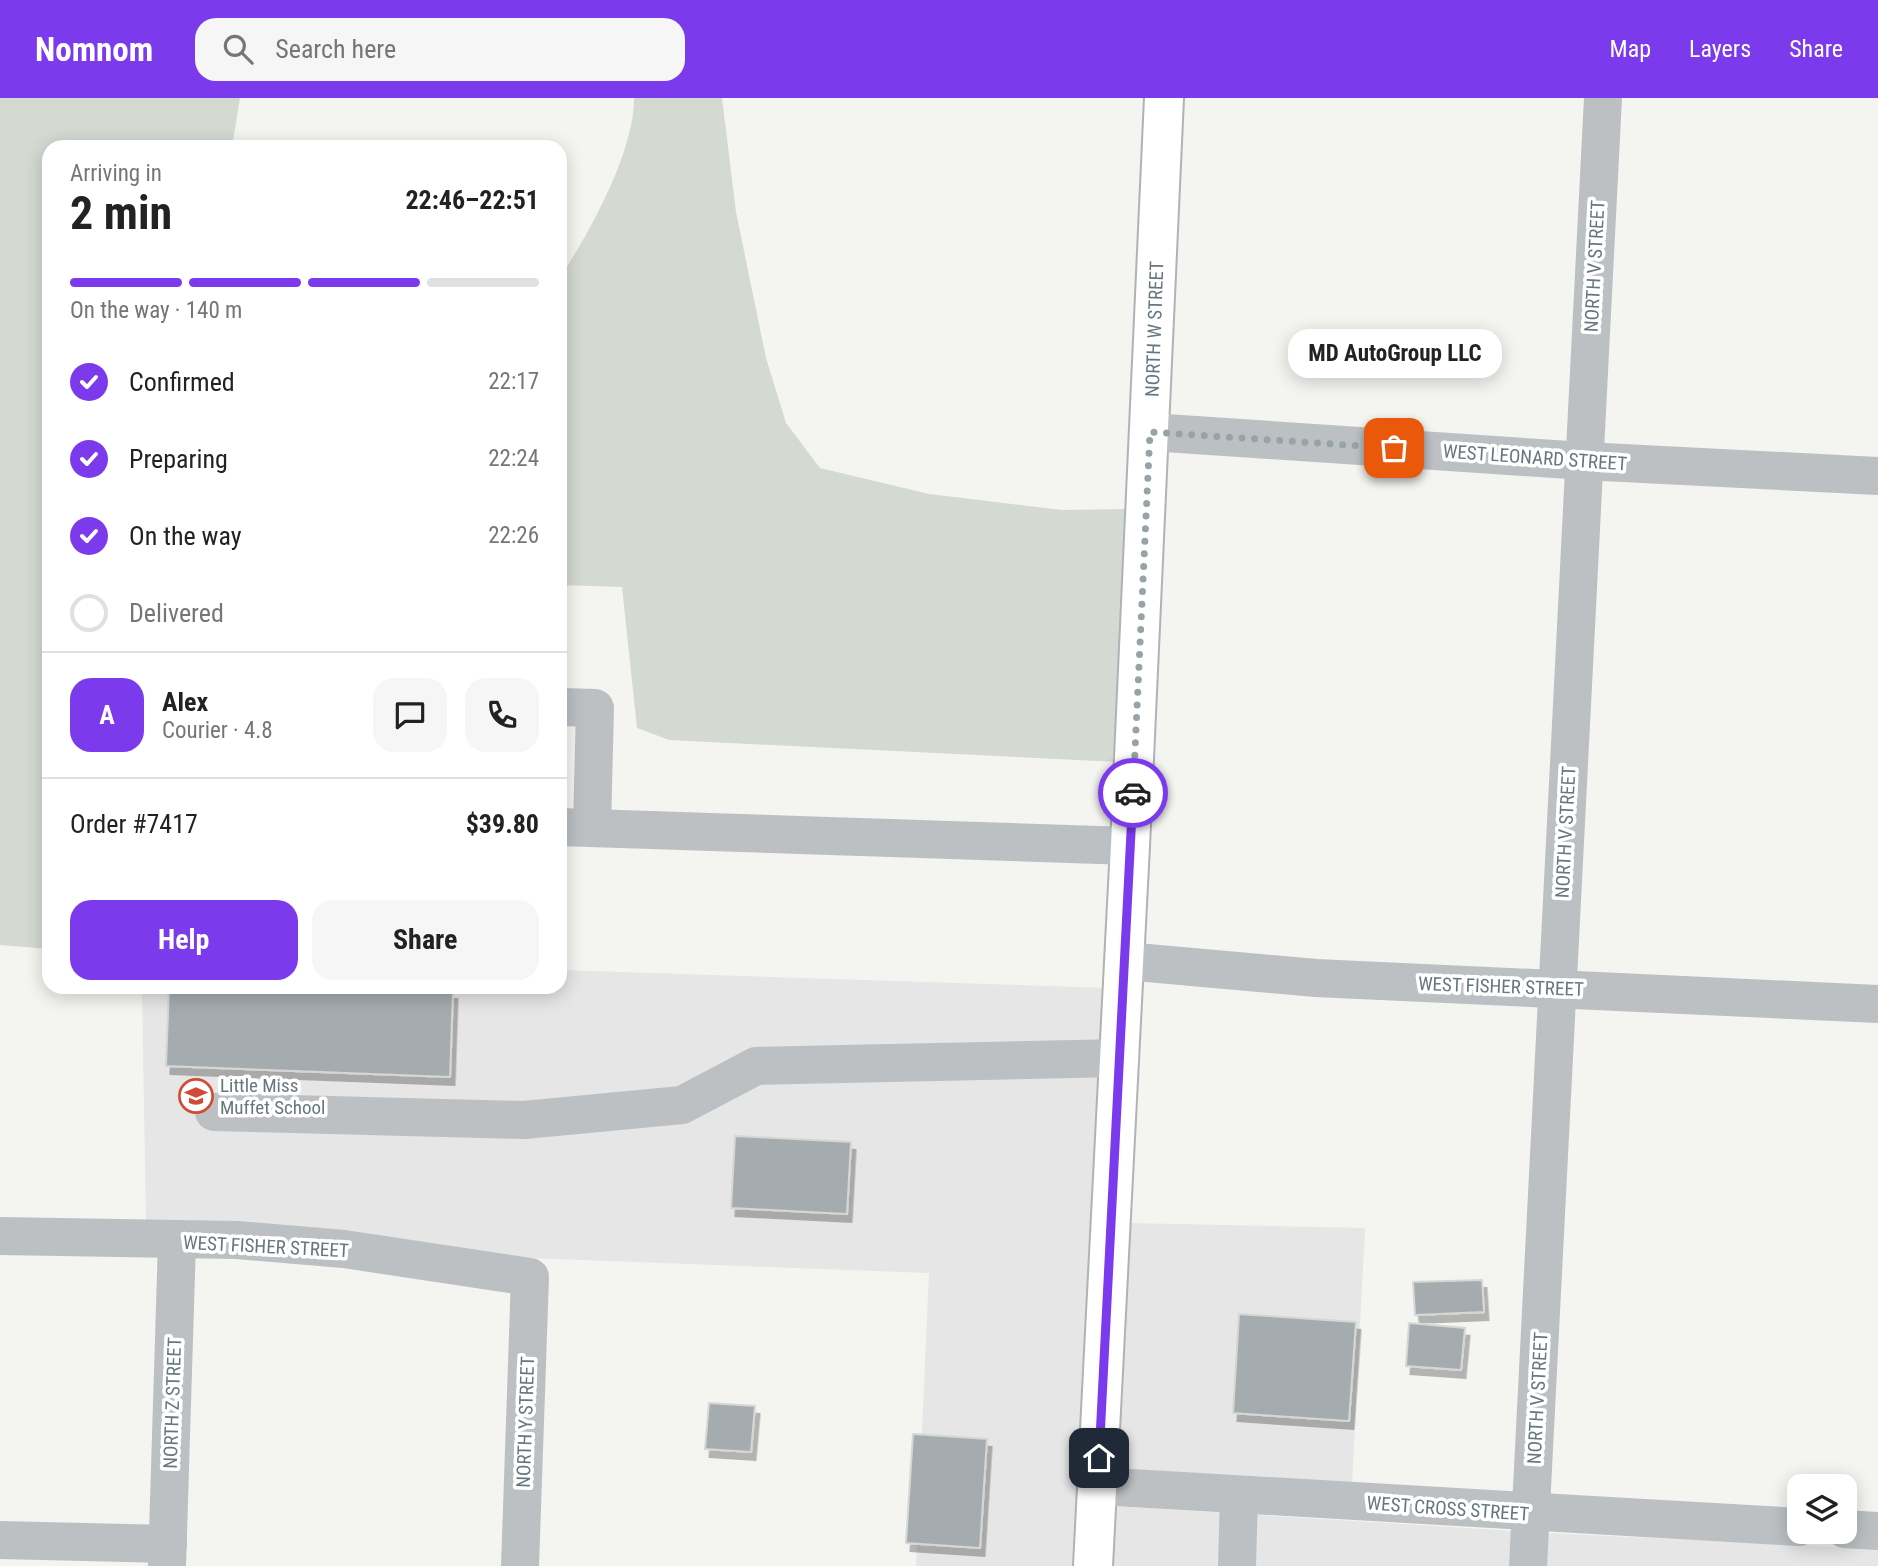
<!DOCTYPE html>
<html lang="en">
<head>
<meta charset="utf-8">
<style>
	body { margin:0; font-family:"Roboto Condensed",sans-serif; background:#f6f6f6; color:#222; height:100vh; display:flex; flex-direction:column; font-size:26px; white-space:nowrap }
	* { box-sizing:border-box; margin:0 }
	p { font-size:23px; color:#767676 }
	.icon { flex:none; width:38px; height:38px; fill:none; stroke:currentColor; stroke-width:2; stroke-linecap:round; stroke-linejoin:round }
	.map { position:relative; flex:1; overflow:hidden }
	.drawer { position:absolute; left:42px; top:42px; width:525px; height:854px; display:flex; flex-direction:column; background:#fff; border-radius:21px; box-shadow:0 4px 18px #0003 }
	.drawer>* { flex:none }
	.buttons { position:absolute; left:1787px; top:1376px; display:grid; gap:14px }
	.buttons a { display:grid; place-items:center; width:70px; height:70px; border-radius:14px; background:#fff; box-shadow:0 4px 18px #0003; font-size:35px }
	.pin { position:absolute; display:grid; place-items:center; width:60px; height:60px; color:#fff; margin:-30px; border-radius:14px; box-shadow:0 4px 10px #0006 }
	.courier { position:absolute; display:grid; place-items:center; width:70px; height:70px; margin:-35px; border:5px solid #7c3aed; border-radius:50%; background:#fff; color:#222; box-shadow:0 2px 9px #0007 }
	.bubble { position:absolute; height:49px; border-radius:21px; background:#fff; box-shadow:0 4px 18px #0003; font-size:23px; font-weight:700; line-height:49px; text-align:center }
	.overview em { font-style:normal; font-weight:700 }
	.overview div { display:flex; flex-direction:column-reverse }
	.overview { display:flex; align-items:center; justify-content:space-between; height:119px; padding:0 28px }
	h1 { font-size:46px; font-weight:700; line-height:52px }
	.bar { display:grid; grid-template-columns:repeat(4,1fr); gap:10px 7px; align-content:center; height:84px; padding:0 28px }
	.bar i { height:9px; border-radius:5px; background:#e0e0e0 }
	.bar .on { background:#7c3aed }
	.bar p { grid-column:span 4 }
	.line { display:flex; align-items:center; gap:18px; padding:0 28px; border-top:2px solid #e0e0e0 }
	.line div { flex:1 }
	.round { display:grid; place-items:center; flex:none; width:74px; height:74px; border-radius:21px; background:#f6f6f6 }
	ol { padding:0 28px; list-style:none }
	li { display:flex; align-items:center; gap:21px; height:77px }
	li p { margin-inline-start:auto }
	li .icon { padding:7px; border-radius:50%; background:#7c3aed; color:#fff; stroke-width:4 }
	li:last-child { color:#767676 }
	li i { width:38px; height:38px; border:4px solid #e0e0e0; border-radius:50% }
	.button { display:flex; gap:14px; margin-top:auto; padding:14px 28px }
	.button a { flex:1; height:80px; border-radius:21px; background:#7c3aed; color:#fff; font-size:28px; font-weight:700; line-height:80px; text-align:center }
	.button a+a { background:#f6f6f6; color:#222 }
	header { display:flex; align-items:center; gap:42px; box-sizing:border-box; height:98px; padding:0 35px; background:#7c3aed; color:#fff }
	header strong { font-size:33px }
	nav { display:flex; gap:38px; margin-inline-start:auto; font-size:24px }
	.search { width:490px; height:63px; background:#f6f6f6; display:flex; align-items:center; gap:18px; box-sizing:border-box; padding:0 24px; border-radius:21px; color:#767676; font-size:26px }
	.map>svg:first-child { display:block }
	.built { fill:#e5e6e5 }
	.green { fill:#d4d9d1 }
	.building { fill:#a4acb0; stroke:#d6d6d4; stroke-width:2; filter:url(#shadow) }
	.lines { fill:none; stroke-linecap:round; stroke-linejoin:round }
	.major-casing { stroke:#aeb3b5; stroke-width:42 }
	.minor { stroke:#bcc0c3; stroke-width:38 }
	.major { stroke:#fff; stroke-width:38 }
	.done { stroke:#98a3a7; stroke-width:7; stroke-dasharray:0 12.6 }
	.route { stroke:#7c3aed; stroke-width:9 }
	.labels { text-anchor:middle; stroke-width:7; stroke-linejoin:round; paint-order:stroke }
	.street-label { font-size:19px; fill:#67777f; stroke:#fff }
	.poi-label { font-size:19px; fill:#67777f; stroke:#fff; text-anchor:start }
</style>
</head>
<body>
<header>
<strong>Nomnom</strong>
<div class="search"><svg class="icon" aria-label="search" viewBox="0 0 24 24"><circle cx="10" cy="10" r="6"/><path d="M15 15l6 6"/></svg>Search here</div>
<nav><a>Map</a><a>Layers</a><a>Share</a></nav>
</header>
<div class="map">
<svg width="1878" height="1468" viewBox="0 0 1878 1468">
	<defs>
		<filter id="shadow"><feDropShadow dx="4.5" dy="8" stdDeviation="0" flood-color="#0004"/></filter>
	</defs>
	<rect width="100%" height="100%" fill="#f4f4f1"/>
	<!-- built -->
	<g class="built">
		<path d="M560,872L1107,890L1076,1468H916L929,1175L528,1160L146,1123L142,889H560Z"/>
		<path d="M1128,1125L1365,1130L1352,1385L1115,1370Z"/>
		<path d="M1113,1408L1514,1433L1512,1468H1110Z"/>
		<path d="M1546,1435L1878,1451V1468H1545Z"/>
	</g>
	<!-- green -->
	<g class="green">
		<path d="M0,0H240L232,49H49V851L0,847Z"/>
		<path d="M634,0H722L736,114L766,260L786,325L820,370L929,396L1062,412L1130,411L1118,664L669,642L637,630L622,489L560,487V179C589,136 635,52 634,0Z"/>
	</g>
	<!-- building -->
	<g class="building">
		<path d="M169,889L453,893L450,979L166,968Z"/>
		<path d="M735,1038L851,1044L847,1116L731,1110Z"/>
		<path d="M1482,1182L1484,1214L1415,1217L1413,1184Z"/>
		<path d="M1239,1216L1356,1224L1349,1323L1233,1315Z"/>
		<path d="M1409,1225L1465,1230L1461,1272L1406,1268Z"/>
		<path d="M709,1305L755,1308L751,1354L705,1351Z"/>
		<path d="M913,1336L987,1341L980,1450L906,1445Z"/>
	</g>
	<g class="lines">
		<!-- major casing -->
		<g class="major-casing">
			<path id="major" d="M1093,1468L1130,748L1164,0"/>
		</g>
		<!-- minor -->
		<g class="minor">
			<path d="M1150,334L1584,363L1878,378"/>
			<path d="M560,609L595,610L592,730"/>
			<path d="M560,729L1130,748"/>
			<path d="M1125,863L1316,880L1878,906"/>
			<path d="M214,1014L524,1022L682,1007L756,968L1120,960"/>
			<path d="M0,1138L237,1142L344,1151L530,1179L520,1468"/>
			<path d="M1098,1388L1799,1429"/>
			<path d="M1844,1431L1878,1433"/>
			<path d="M0,1442L168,1446"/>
			<path d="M167,1468L177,1143"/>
			<path d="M1237,1468L1239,1397"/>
			<path d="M1528,1468L1603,0"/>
		</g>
		<!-- major -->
		<use href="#major" class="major"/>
	</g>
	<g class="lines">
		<!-- done -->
		<path class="done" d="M1133,695L1150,334L1394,350"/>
		<!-- route -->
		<path class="route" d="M1099,1360L1133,695"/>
	</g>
	<!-- icons -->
	<defs>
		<g id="school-ring" transform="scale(1.75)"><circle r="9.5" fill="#fff" stroke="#d04a36" stroke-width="1.5"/><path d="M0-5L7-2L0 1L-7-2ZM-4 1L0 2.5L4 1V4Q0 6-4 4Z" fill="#d04a36"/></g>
	</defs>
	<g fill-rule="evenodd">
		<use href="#school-ring" x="196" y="998"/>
	</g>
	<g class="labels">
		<!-- street labels -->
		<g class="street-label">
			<text transform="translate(1594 168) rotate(-87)" y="7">NORTH V STREET</text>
			<text transform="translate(1154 231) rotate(-88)" y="7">NORTH W STREET</text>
			<text transform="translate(1535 359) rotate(4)" y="7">WEST LEONARD STREET</text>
			<text transform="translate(1565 734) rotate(-87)" y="7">NORTH V STREET</text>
			<text transform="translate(1501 888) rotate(2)" y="7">WEST FISHER STREET</text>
			<text transform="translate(266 1148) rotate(3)" y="7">WEST FISHER STREET</text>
			<text transform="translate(1537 1300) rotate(-87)" y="7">NORTH V STREET</text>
			<text transform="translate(172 1305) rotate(-88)" y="7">NORTH Z STREET</text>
			<text transform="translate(525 1324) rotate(-88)" y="7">NORTH Y STREET</text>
			<text transform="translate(1448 1410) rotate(4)" y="7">WEST CROSS STREET</text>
		</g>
		<!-- poi labels -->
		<g class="poi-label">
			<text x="220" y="994">Little Miss<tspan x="220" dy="22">Muffet School</tspan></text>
		</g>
	</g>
</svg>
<div class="buttons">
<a><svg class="icon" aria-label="layers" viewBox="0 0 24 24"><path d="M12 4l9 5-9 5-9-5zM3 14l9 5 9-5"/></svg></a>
</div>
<div class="pin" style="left:1394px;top:350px;background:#ea580c"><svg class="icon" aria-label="bag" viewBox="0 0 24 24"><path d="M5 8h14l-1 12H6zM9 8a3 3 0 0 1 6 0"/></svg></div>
<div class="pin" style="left:1099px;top:1360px;background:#1f2937"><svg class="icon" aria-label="home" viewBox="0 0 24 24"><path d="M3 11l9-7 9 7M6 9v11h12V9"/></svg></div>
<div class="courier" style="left:1133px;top:695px"><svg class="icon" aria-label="car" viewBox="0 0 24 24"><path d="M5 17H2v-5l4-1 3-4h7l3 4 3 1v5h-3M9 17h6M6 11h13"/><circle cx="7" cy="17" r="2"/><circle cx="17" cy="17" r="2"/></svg></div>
<div class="bubble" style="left:1288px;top:231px;width:214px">MD AutoGroup LLC</div>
<section class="drawer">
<div class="overview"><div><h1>2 min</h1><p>Arriving in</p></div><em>22:46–22:51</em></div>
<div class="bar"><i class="on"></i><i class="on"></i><i class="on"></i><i></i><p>On the way · 140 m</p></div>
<ol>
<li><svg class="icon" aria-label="check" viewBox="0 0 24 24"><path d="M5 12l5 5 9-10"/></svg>Confirmed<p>22:17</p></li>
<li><svg class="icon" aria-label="check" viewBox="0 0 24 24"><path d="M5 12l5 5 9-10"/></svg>Preparing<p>22:24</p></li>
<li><svg class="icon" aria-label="check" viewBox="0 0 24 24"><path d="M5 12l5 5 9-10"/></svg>On the way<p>22:26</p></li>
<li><i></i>Delivered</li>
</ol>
<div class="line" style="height:126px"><b class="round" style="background:#7c3aed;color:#fff">A</b><div><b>Alex</b><p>Courier · 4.8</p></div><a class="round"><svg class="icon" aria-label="chat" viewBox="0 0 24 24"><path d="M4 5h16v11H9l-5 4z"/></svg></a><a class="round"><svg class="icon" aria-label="phone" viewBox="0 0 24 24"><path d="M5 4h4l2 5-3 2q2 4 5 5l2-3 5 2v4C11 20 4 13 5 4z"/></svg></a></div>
<div class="line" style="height:91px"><div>Order #7417</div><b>$39.80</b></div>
<div class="button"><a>Help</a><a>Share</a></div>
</section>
</div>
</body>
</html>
